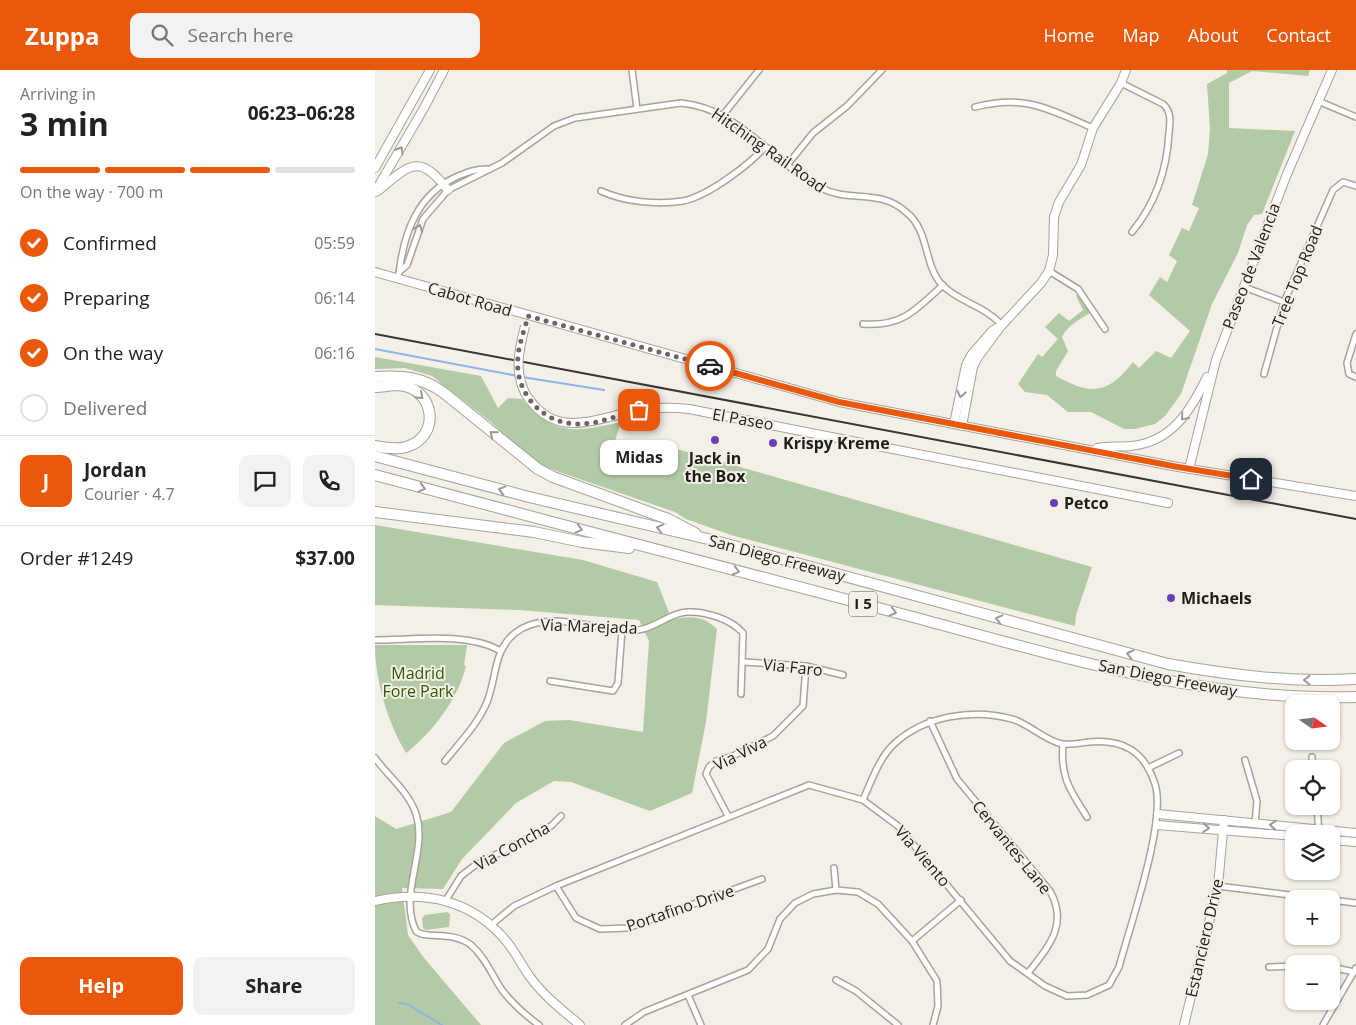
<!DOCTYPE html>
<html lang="en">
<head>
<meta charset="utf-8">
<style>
	body { margin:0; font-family:"Open Sans",sans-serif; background:#f2f2f2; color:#222; height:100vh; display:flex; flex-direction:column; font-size:19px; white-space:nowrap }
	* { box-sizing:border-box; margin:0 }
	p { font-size:16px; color:#767676 }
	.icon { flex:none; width:28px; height:28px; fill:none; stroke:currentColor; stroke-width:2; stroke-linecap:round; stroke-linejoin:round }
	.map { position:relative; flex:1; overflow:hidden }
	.drawer { display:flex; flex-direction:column; background:#fff; width:375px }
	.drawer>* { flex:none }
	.needle { width:32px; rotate:104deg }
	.controls { position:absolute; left:910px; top:625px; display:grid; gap:10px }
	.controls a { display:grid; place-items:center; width:55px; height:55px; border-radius:10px; background:#fff; box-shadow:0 1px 4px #0004; font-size:25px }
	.pin { position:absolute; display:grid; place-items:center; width:42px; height:42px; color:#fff; margin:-21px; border-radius:10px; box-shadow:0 2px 8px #0006 }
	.courier { position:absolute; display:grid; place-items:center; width:50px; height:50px; margin:-25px; border:4px solid #ea580c; border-radius:50%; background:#fff; color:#222; box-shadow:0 1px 6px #0007 }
	.bubble { position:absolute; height:35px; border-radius:10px; background:#fff; box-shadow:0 1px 4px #0004; font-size:16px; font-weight:700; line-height:35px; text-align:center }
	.head em { font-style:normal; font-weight:700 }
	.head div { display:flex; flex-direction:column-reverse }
	.head { display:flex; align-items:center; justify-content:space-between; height:85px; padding:0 20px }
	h1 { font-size:32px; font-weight:700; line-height:38px }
	.bar { display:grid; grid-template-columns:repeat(4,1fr); gap:8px 5px; align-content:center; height:60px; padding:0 20px }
	.bar i { height:6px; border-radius:4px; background:#e0e0e0 }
	.bar .current { background:#ea580c }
	.bar p { grid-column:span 4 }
	.line { display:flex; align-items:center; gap:12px; padding:0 20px; border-top:1px solid #e0e0e0 }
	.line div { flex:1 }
	.round { display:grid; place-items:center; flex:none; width:52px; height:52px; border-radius:10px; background:#f2f2f2 }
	ol { padding:0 20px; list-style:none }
	li { display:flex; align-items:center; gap:15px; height:55px }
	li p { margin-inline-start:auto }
	li .icon { padding:5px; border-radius:50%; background:#ea580c; color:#fff; stroke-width:4 }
	li:last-child { color:#767676 }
	li i { width:28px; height:28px; border:2px solid #e0e0e0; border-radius:50% }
	.button { display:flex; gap:10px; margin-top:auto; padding:10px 20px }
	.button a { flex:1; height:58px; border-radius:10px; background:#ea580c; color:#fff; font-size:20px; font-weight:700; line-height:58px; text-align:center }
	.button a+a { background:#f2f2f2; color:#222 }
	header { display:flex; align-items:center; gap:30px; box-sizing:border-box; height:70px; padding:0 25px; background:#ea580c; color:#fff }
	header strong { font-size:24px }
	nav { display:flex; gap:28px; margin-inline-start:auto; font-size:18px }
	.search { width:350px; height:45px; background:#f2f2f2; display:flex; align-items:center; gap:12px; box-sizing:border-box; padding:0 18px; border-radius:10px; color:#767676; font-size:19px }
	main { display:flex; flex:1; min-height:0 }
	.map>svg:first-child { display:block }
	.green { fill:#b3caa6 }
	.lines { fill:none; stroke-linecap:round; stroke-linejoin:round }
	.stream { stroke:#8db3e9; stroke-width:2 }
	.street-casing { stroke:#a7a39b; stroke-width:8 }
	.secondary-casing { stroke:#a7a39b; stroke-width:10 }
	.primary-casing { stroke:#a7a39b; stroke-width:10 }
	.highway-casing { stroke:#a7a39b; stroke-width:12 }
	.street { stroke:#fff; stroke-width:5 }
	.secondary { stroke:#fff; stroke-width:8 }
	.primary { stroke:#fff; stroke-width:8 }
	.highway { stroke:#fff; stroke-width:10 }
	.rail { stroke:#383632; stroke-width:2 }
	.secondary-bridge-casing { stroke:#a7a39b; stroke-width:10; stroke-linecap:butt }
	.secondary-bridge { stroke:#fff; stroke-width:8 }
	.oneway { stroke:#9a9998 }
	.done { stroke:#6a6662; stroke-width:5; stroke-dasharray:0 9 }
	.route { stroke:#ea580c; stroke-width:6 }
	.poi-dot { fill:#693fb7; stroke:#f4efe7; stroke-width:2 }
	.labels { text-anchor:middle; stroke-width:4; stroke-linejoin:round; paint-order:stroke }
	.shield { fill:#f4efe7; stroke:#5f5c58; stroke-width:1 }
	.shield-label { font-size:15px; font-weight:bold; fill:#1f1d1a }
	.street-label { font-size:16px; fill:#1f1d1a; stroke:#f4efe7 }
	.poi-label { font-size:16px; font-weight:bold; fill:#1f1d1a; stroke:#f4efe7; text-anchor:start }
	.park-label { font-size:16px; fill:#2e5902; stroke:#f4efe7 }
</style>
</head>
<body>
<header>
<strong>Zuppa</strong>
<div class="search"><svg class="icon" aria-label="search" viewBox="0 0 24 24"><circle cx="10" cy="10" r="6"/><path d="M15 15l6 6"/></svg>Search here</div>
<nav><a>Home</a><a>Map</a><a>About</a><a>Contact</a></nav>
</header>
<main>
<section class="drawer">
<div class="head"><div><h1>3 min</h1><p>Arriving in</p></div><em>06:23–06:28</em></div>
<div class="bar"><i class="current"></i><i class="current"></i><i class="current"></i><i></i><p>On the way · 700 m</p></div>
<ol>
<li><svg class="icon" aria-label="check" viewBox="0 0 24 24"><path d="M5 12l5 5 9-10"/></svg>Confirmed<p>05:59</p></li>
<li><svg class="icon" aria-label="check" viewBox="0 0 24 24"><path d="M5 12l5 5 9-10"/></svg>Preparing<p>06:14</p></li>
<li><svg class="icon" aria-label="check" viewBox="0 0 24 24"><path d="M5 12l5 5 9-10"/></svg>On the way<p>06:16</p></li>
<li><i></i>Delivered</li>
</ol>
<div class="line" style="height:90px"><b class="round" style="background:#ea580c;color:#fff">J</b><div><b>Jordan</b><p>Courier · 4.7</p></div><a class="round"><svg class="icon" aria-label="chat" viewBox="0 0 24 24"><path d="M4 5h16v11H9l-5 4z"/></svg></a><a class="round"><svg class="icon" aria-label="phone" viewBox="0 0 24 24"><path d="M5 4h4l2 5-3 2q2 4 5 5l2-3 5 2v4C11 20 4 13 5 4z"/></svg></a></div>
<div class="line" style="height:65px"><div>Order #1249</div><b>$37.00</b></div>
<div class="button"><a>Help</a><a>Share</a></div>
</section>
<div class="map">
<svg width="981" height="955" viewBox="0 0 981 955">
	<rect width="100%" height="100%" fill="#f4efe7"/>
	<!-- green -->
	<g class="green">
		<path d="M852,0H935L933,6L877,1L854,13V58L920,61L887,144L879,145L872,155L863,183L837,234L806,324L790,346L780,354L760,359H749L716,342H693L672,325L650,322L643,314L663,284L667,287L683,269L670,257L684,243L694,251L708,240L700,224L707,230L715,243C704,250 693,255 687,267L693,281L681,301V306C717,326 733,324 758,292L764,298L781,281L796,288L815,261L774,225L785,207L792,212L802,191L794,185L807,158L814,161L824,138L817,135L833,84L835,59L832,14L852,3Z"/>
		<path d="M0,287L106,306L123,338L133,328L147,329C179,367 202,362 246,352L240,371L277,380L291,376L717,497L701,545L700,556L356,465L311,449L300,442L170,397L147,382L117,353L57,306L30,298L0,299Z"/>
		<path d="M0,455L208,490L282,512L297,550C316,545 328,546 342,559L331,652L317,723L275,741L196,712L179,711L141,733L87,789L68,819L27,818L33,865L49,888L106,955H0V746L21,759L76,742L129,673L170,651L194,650L268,662L274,571L264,550L145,540L0,535Z"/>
		<path d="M0,575H92L89,595L91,596C83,629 58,662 31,683C13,653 0,610 0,575Z"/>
		<path d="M72,842L75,844L74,857L51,860L48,858L47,848L50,845Z"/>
	</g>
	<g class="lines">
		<!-- stream -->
		<g class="stream">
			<path d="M0,279L143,306"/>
			<path d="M147,307L229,320"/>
			<path d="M24,933L32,934L67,955"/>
		</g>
		<!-- street casing -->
		<g class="street-casing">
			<g id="street">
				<path d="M257,0L262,39"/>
				<path d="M746,13L788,34C797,42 795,52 794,63C792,99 780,134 757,162"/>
				<path d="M943,31L981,47"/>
				<path d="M600,37C650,24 673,39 718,58"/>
				<path d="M348,45L384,0"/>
				<path d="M413,94L438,63L472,36L507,0"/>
				<path d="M226,121C250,132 282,135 308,131C333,126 374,95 390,77"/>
				<path d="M25,201L32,195L48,149L73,120L127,93L179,56L200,48L306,33C364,38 397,92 446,118C475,133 504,118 531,142C555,161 548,194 567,215C584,232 608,235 627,255"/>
				<path d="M674,201L703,219L730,259"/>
				<path d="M24,203C29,163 42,124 83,106C93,102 100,99 112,99"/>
				<path d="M869,217L909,232"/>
				<path d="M488,254C527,257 541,240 568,215"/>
				<path d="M981,264L972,293L974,304L981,307"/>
				<path d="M889,304L909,232L958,120L968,112L981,116"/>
				<path d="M0,570C38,570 91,562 124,580"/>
				<path d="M368,592L431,596L468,605"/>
				<path d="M175,611L238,621L243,613L247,560"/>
				<path d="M555,651L582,709L675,821C694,855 673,877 653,903"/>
				<path d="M688,674C685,707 695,720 712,747"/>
				<path d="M937,687L938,699"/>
				<path d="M0,688C13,706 34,722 41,744C53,782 23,824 41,861C50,870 77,860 96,875C110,887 117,905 127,920C137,933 150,945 164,955"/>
				<path d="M870,690L882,731L880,754"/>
				<path d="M70,691C85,672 103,654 112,632C122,607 118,581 140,563C174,536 225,564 263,560C281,558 294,543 312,542C330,541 356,549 368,563L366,624"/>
				<path d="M773,698L804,683"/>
				<path d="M942,736L944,764"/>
				<path d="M353,746L331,704L334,697L341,691L358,686L398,666L428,636L431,596"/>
				<path d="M459,798L461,820"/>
				<path d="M181,816L201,848L225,859L253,858L387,809"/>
				<path d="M843,816L947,829"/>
				<path d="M71,830L86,806L99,796L176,756L186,746"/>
				<path d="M956,830L981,833"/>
				<path d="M116,855L139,836L181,816L434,715L488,730L523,756L635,891L670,916L692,926L712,925L734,915L744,897C755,855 792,751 780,714C769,680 747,669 714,672C706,673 695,675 687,674C669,670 653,653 637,649C598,638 549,646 519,674C504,688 496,712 488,730"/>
				<path d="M537,871L586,830"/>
				<path d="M894,897L919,896"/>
				<path d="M956,897L979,902"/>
				<path d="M461,910L481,921L523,955"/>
				<path d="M313,925L326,955"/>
				<path d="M250,955L269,942L373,900L393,879L405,849L420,833L438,824L461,820L483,822L503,834L537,871L562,911L563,936L558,955"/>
				<path d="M948,955L981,898"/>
			</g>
		</g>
		<!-- secondary casing -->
		<g class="secondary-casing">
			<g id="secondary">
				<path d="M0,202L464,332L803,397L981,426"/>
				<path d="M150,323C180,372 220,348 264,340C281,337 297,337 314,339L793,433"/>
				<path d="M579,354L591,295L597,284L617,261L627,255L666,213L674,201L678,185L679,147L684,132L706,95L718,58L746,13L751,0"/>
				<path d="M587,356L598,297L603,287L626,256"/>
				<path d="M722,378C733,376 744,377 756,376C797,372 816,340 832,307"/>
				<path d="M814,399L841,290L912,104L957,0"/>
				<path d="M783,744L981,763"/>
				<path d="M782,755L919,766"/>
				<path d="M956,770L981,772"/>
				<path d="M0,831C50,820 98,830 132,872C141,883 147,896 155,907C169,926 187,940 205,955"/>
				<path d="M809,955L843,816L849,750"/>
			</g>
		</g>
		<!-- primary casing -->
		<g class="primary-casing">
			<g id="primary">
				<path d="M0,98L55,0"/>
				<path d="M3,121C35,94 44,83 73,120"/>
				<path d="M0,122L49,38L69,0"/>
			</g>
		</g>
		<!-- highway casing -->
		<g class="highway-casing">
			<g id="highway">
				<path d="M0,307C26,305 48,307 69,323L163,399L178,407L293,449L320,463"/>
				<path d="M0,317C7,317 16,315 23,315C60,317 67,367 31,377C21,380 10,378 0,376"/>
				<path d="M0,386L154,427L333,469L793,594C855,605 918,613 981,609"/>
				<path d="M0,405C178,452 356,500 534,546C681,585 828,632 981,627"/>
				<path d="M0,442L159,462L207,472L254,478"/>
			</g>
		</g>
		<!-- street -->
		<use href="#street" class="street"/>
		<!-- secondary -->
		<use href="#secondary" class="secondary"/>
		<!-- primary -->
		<use href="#primary" class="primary"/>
		<!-- highway -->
		<use href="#highway" class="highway"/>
		<!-- rail -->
		<path class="rail" d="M0,264L981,449"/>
		<!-- secondary-bridge casing -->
		<g class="secondary-bridge-casing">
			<path id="secondary-bridge" d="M150,323C139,300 144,280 150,256"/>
		</g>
		<!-- secondary-bridge -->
		<use href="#secondary-bridge" class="secondary-bridge"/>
	</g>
	<!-- one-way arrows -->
	<defs><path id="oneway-chevron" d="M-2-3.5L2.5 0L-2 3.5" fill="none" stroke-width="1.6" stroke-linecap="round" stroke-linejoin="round" transform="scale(1.25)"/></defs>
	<g class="oneway">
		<use href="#oneway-chevron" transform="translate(25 80) rotate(-60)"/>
		<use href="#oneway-chevron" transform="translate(44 158) rotate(-68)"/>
		<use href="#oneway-chevron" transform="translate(586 324) rotate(101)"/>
		<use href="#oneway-chevron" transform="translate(45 326) rotate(42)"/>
		<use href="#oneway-chevron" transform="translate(809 347) rotate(131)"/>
		<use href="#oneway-chevron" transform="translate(118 364) rotate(-140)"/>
		<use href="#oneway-chevron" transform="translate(47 418) rotate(15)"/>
		<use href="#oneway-chevron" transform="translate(127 420) rotate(-165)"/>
		<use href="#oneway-chevron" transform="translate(285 458) rotate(-167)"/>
		<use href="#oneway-chevron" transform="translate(204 459) rotate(15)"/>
		<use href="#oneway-chevron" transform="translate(361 501) rotate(15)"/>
		<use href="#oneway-chevron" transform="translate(518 542) rotate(15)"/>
		<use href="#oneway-chevron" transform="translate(624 549) rotate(-165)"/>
		<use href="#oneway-chevron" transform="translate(755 584) rotate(-166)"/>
		<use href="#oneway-chevron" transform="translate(932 610) rotate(-179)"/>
		<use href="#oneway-chevron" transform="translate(898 755) rotate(-175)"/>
		<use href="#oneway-chevron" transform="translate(831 758) rotate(4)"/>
	</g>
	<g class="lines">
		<!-- done -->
		<path class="done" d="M264,340C245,344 224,354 205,354C168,355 139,323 143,287C144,273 150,259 153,246L335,296"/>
		<!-- route -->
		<path class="route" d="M335,296L464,332L803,397L876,409"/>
	</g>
	<!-- markers -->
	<g class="poi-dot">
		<circle cx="340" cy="370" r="5"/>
		<circle cx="398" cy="373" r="5"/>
		<circle cx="679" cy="433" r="5"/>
		<circle cx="796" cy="528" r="5"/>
	</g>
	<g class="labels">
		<!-- shield labels -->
		<rect class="shield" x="474" y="521.5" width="28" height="25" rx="4"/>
		<g class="shield-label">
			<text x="488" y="539">I 5</text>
		</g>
		<!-- street labels -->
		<g class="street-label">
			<text transform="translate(394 80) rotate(35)" y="6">Hitching Rail Road</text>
			<text transform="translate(876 196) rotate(-69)" y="6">Paseo de Valencia</text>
			<text transform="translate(922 206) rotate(-68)" y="6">Tree Top Road</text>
			<text transform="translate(95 229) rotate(16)" y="6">Cabot Road</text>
			<text transform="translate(368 349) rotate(10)" y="6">El Paseo</text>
			<text transform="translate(402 488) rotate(15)" y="6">San Diego Freeway</text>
			<text transform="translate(214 556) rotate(2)" y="6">Via Marejada</text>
			<text transform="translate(418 597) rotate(6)" y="6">Via Faro</text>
			<text transform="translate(793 608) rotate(11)" y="6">San Diego Freeway</text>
			<text transform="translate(365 683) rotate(-27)" y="6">Via Viva</text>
			<text transform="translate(137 776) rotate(-29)" y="6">Via Concha</text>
			<text transform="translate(637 777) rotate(51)" y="6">Cervantes Lane</text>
			<text transform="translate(548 786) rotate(49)" y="6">Via Viento</text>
			<text transform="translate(305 838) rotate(-19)" y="6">Portafino Drive</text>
			<text transform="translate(829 868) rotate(-77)" y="6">Estanciero Drive</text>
		</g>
		<!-- poi labels -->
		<g class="poi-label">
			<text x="408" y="379">Krispy Kreme</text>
			<text x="340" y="394" text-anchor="middle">Jack in<tspan x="340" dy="18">the Box</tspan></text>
			<text x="689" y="439">Petco</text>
			<text x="806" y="534">Michaels</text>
		</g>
		<!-- park labels -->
		<g class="park-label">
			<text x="43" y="609">Madrid<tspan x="43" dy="18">Fore Park</tspan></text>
		</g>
	</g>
</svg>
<div class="controls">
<a><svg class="needle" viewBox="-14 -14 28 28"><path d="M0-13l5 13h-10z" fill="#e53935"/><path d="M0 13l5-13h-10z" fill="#767676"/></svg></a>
<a><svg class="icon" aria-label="locate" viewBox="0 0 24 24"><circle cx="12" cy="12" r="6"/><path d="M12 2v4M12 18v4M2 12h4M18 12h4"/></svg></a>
<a><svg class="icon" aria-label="layers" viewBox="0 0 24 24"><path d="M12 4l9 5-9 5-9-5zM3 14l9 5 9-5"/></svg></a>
<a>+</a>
<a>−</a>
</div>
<div class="pin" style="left:264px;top:340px;background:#ea580c"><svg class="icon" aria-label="bag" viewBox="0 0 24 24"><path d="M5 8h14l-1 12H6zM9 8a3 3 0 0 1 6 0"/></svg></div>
<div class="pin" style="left:876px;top:409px;background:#1f2937"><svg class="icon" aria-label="home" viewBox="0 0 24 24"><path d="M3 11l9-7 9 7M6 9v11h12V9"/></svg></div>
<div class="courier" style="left:335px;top:296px"><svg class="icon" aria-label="car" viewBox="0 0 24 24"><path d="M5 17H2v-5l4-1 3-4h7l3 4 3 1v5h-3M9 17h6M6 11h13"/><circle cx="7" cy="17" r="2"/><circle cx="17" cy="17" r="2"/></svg></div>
<div class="bubble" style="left:225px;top:370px;width:78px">Midas</div>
</div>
</main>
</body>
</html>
